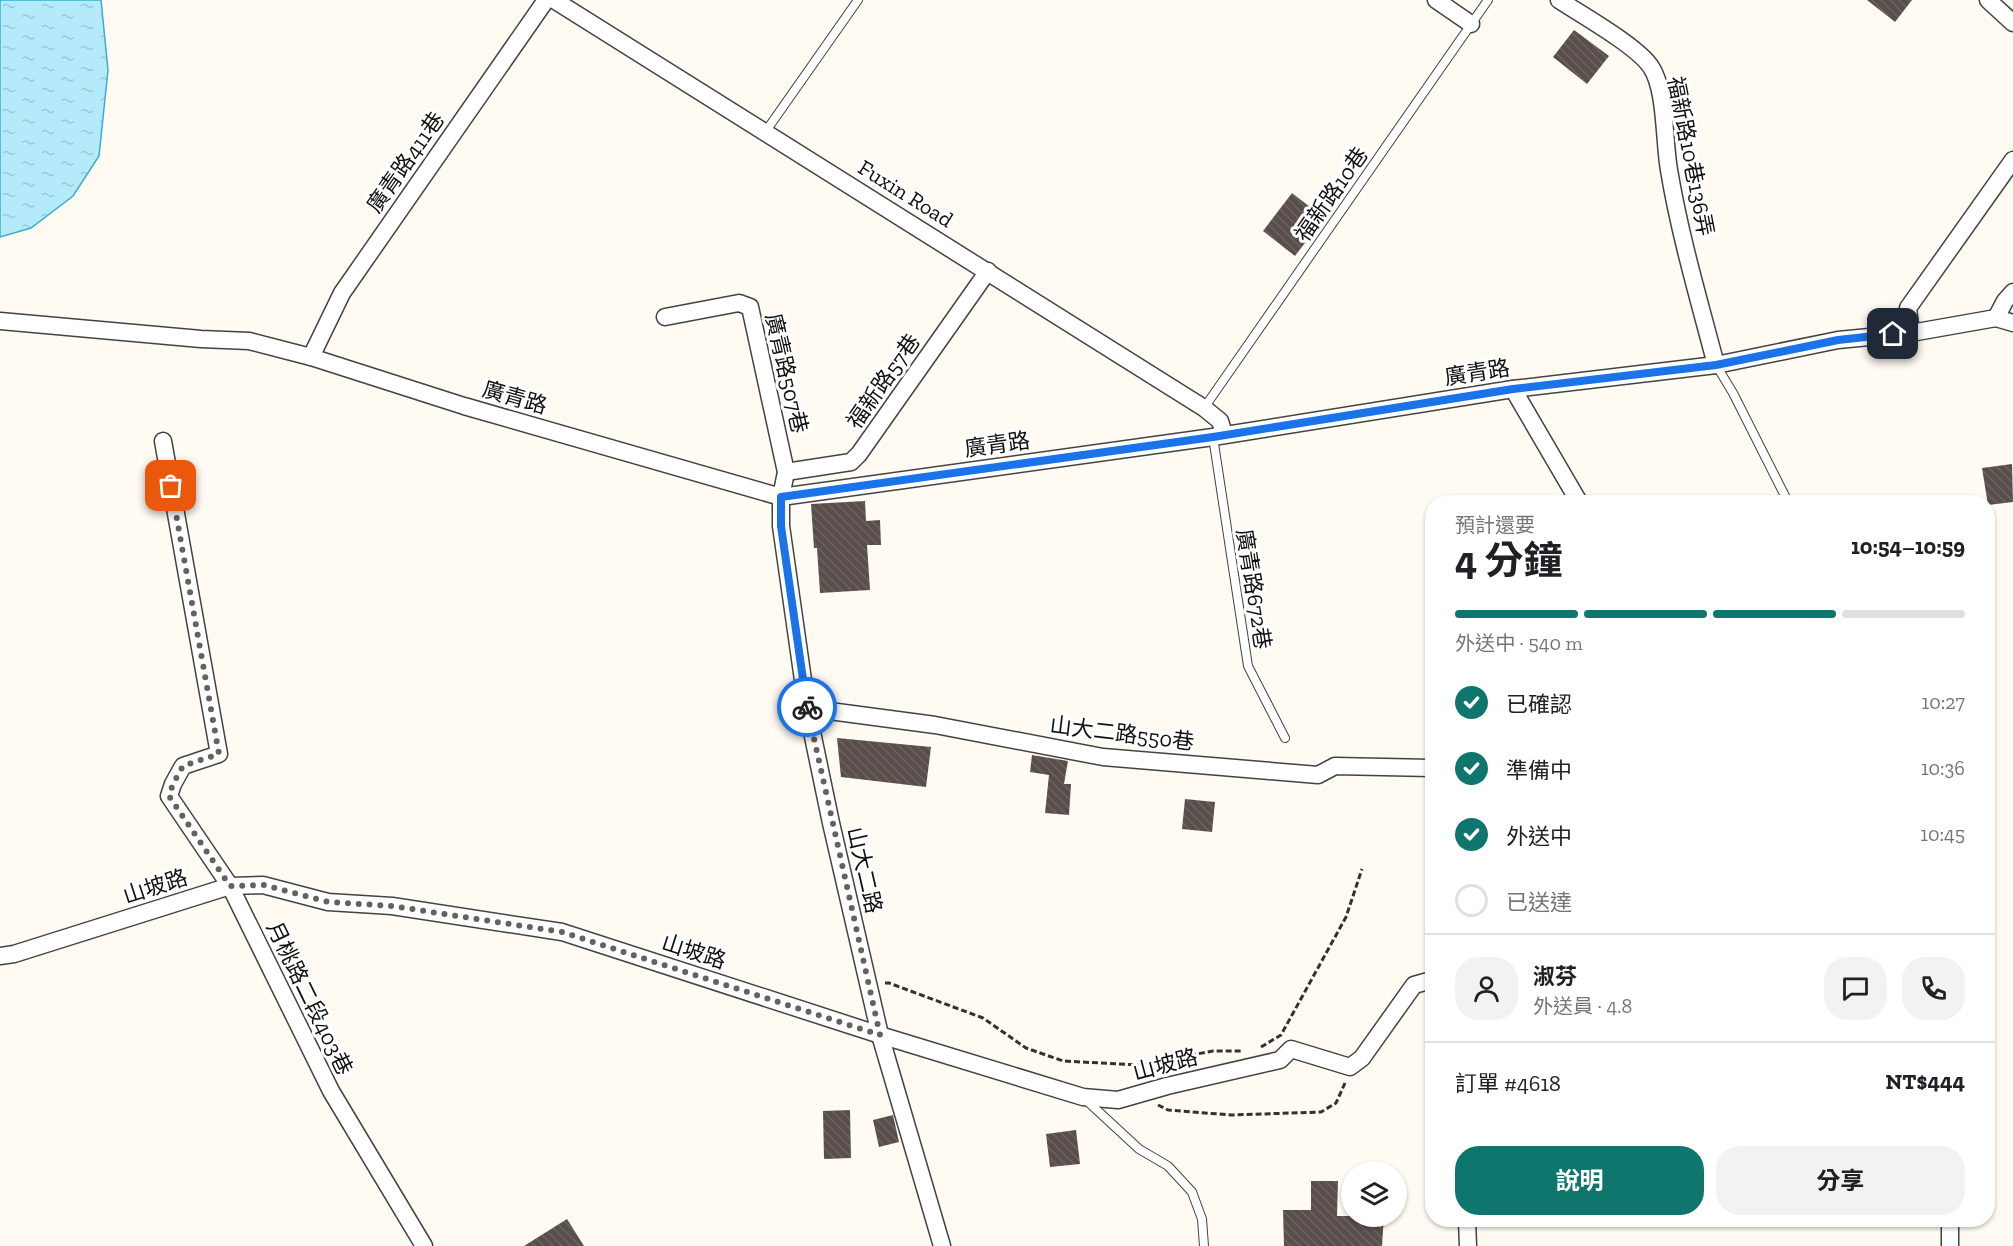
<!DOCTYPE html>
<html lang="zh-TW">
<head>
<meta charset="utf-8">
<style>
	body { margin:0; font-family:"Zilla Slab","Noto Sans TC",serif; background:#f2f2f2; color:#202124; height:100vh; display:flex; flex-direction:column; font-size:22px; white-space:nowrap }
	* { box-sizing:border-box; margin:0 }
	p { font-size:20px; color:#757577 }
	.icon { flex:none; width:33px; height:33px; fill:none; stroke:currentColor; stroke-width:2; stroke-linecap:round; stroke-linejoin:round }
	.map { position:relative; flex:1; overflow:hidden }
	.details { position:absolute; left:1425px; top:495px; width:570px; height:732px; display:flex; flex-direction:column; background:#fff; border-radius:24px; box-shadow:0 2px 4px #0004 }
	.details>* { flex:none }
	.fabs { position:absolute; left:1341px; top:1161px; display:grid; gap:12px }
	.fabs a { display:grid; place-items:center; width:66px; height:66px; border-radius:50%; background:#fff; box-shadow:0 2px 4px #0004; font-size:30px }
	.pin { position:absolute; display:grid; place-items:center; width:51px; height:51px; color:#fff; margin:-26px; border-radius:12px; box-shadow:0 3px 9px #0006 }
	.courier { position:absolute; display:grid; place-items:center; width:60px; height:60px; margin:-30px; border:4px solid #1a73e8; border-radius:50%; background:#fff; color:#222; box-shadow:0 2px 8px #0007 }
	.head em { font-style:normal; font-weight:700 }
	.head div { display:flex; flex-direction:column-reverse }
	.head { display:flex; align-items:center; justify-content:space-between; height:102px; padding:0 30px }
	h1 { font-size:39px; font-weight:700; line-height:45px }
	.bar { display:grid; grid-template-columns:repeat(4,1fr); gap:9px 6px; align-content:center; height:72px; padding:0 30px }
	.bar i { height:8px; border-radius:4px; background:#e0e0e0 }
	.bar .current { background:#0f766e }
	.bar p { grid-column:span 4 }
	.line { display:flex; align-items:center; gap:15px; padding:0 30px; border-top:2px solid #e0e0e0 }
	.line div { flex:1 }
	.round { display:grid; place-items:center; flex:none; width:63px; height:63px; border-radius:24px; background:#f2f2f2 }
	ol { padding:0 30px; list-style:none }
	li { display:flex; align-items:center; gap:18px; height:66px }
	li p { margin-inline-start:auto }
	li .icon { padding:6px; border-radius:50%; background:#0f766e; color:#fff; stroke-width:4 }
	li:last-child { color:#757577 }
	li i { width:33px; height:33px; border:3px solid #e0e0e0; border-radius:50% }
	.action { display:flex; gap:12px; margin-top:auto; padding:12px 30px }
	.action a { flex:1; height:69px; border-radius:24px; background:#0f766e; color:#fff; font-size:24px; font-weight:700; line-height:69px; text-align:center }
	.action a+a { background:#f2f2f2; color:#202124 }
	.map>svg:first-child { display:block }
	.water { fill:url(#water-ripples); stroke:#37aed4; stroke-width:1.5 }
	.building { fill:url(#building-back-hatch) }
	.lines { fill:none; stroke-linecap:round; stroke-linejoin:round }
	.lane-casing { stroke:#434343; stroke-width:10 }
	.street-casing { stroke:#434343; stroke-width:19 }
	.path { stroke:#323232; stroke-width:3; stroke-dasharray:6 3; stroke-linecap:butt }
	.lane { stroke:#fff; stroke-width:8 }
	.street { stroke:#fff; stroke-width:16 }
	.done { stroke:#64625f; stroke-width:6; stroke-dasharray:0 10.8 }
	.route { stroke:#1a73e8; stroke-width:8 }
	.labels { text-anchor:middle; stroke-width:6; stroke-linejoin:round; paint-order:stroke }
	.street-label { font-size:22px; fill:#101010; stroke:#fff }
</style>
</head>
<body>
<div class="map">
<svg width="2013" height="1246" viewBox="0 0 2013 1246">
	<defs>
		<pattern id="water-ripples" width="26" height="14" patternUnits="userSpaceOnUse" patternTransform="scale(1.5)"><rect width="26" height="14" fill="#b4eaf9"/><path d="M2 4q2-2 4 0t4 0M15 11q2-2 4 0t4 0" fill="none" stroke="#9ac8d4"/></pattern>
		<pattern id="building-back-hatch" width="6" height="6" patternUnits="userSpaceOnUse" patternTransform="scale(1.5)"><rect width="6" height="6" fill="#594e4b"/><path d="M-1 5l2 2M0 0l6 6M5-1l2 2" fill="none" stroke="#6c6361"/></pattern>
	</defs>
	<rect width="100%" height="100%" fill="#fffaf2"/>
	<!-- water -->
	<path class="water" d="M0,0H101L108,70L99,156L73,196L31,228L0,237Z"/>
	<!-- building -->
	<g class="building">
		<path d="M1867,0H1912L1895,22Z"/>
		<path d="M1574,30L1609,56L1587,84L1553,57Z"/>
		<path d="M1292,193L1324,218L1295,256L1263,231Z"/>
		<path d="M2012,464L2013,502L1988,505L1982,468Z"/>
		<path d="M865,501L866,521L880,520L881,545H867L870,590L820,593L817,548H814L811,504Z"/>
		<path d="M837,738L931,747L926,787L841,777Z"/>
		<path d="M1032,755L1068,761L1064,784H1071L1069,815L1045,813L1049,775L1030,772Z"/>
		<path d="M1185,799L1215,802L1212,832L1182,829Z"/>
		<path d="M850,1110L851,1158L824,1159L823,1111Z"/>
		<path d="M893,1115L899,1142L879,1147L873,1120Z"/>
		<path d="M1076,1130L1080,1164L1050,1167L1046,1134Z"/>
		<path d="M1311,1181H1338L1337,1216H1384L1382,1246H1284L1283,1210H1311Z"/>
		<path d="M567,1219L584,1246H524Z"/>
	</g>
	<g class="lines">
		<!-- lane casing -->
		<g class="lane-casing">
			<g id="lane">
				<path d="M766,131L858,0"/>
				<path d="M1716,365L1733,393L1788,502"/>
				<path d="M1204,408L1488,0"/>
				<path d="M1213,437L1248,666L1285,738"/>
				<path d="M1086,1100L1139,1149L1168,1166L1192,1192L1202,1219L1204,1246"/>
			</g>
		</g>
		<!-- street casing -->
		<g class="street-casing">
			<g id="street">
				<path d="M554,0L1204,408L1220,421L1224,434"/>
				<path d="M1436,0L1471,24"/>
				<path d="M1559,0C1582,15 1637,46 1651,67C1666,89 1664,142 1669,170C1680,236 1699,300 1716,365"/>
				<path d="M1988,0L2013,23"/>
				<path d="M665,317L739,303L750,307L786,472L781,497V526L807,708L831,823L880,1035L942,1246"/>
				<path d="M1996,318L2005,301L2013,292"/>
				<path d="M0,321L201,339L249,341L311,357L464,406L781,497L1213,437L1513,389L1716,365L1838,340L1911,333L1996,318L2013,323"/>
				<path d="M1911,333L1908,308L2013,160"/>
				<path d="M311,357L342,293L546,0"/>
				<path d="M1513,389L1579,502"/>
				<path d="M163,441L219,754L183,766L173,784L169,796L230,886L331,1091L424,1246"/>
				<path d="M786,472L851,462L859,454L988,271"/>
				<path d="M807,708L935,725L1103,757L1318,775L1335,766L1432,768"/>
				<path d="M0,956L14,954L230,886L263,885L328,902L392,906L562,932L880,1035L1083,1097L1118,1100L1167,1086L1280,1060L1291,1049L1350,1067L1362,1058L1414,985L1432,980"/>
				<path d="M1467,1220L1468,1246"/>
				<path d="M1950,1220V1246"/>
			</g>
		</g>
		<!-- path -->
		<g class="path">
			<path d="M885,983H889L983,1018L1026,1048L1063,1061L1138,1065L1213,1051H1242"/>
			<path d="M1261,1047L1281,1035L1346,917L1362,869"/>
			<path d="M1158,1105L1168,1110L1231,1115L1321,1112L1336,1103L1345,1083"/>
		</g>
		<!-- lane -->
		<use href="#lane" class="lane"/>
		<!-- street -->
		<use href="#street" class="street"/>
	</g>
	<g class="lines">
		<!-- done -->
		<path class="done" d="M171,486L219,754L183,766L173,784L169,796L230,886L264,885L328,902L392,906L562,932L880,1035L807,707"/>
		<!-- route -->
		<path class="route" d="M807,707L781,526V497L1213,437L1513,389L1716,365L1838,340L1893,334"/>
	</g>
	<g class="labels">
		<!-- street labels -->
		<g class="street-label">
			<text transform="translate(1691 156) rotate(79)" y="8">福新路10巷136弄</text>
			<text transform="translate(405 162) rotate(-55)" y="8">廣青路411巷</text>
			<text transform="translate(906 193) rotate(32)" y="8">Fuxin Road</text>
			<text transform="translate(1331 194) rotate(-55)" y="8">福新路10巷</text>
			<text transform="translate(1477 372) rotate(-9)" y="8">廣青路</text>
			<text transform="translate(787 373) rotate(77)" y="8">廣青路507巷</text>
			<text transform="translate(883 381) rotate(-55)" y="8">福新路57巷</text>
			<text transform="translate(515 397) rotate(16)" y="8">廣青路</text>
			<text transform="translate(997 444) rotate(-8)" y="8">廣青路</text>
			<text transform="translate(1254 589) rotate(81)" y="8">廣青路672巷</text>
			<text transform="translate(1122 733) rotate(7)" y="8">山大二路550巷</text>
			<text transform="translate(865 870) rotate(77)" y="8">山大二路</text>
			<text transform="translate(155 886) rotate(-18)" y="8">山坡路</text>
			<text transform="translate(694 951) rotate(18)" y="8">山坡路</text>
			<text transform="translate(310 998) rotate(64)" y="8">月桃路二段403巷</text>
			<text transform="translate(1165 1064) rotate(-15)" y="8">山坡路</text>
		</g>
	</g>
</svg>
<div class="fabs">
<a><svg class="icon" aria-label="layers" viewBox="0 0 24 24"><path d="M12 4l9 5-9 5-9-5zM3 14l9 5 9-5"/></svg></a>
</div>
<div class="pin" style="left:171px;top:486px;background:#ea580c"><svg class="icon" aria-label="bag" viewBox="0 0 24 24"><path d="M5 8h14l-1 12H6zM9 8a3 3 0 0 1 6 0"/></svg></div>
<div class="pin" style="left:1893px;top:334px;background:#1f2937"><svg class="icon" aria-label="home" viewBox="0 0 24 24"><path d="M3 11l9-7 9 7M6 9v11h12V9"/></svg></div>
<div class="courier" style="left:807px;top:707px"><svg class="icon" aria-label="bike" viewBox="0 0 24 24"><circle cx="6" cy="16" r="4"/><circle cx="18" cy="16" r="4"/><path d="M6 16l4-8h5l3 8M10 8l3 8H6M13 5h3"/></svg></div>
<section class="details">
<div class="head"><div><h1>4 分鐘</h1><p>預計還要</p></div><em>10:54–10:59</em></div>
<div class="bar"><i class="current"></i><i class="current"></i><i class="current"></i><i></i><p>外送中 · 540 m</p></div>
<ol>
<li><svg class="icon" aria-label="check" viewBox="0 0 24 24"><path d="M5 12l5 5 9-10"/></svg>已確認<p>10:27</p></li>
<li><svg class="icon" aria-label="check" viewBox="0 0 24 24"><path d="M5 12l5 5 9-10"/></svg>準備中<p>10:36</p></li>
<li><svg class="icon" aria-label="check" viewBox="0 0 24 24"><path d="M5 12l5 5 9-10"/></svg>外送中<p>10:45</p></li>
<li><i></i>已送達</li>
</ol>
<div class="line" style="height:108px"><a class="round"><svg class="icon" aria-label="person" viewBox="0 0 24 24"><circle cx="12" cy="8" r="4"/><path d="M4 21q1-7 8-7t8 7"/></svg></a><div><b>淑芬</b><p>外送員 · 4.8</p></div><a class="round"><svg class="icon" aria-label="chat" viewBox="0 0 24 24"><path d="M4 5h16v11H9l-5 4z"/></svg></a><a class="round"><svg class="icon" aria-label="phone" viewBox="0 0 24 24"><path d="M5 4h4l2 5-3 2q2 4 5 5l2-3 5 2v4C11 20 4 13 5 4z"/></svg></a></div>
<div class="line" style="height:78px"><div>訂單 #4618</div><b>NT$444</b></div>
<div class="action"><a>說明</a><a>分享</a></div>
</section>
</div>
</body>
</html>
